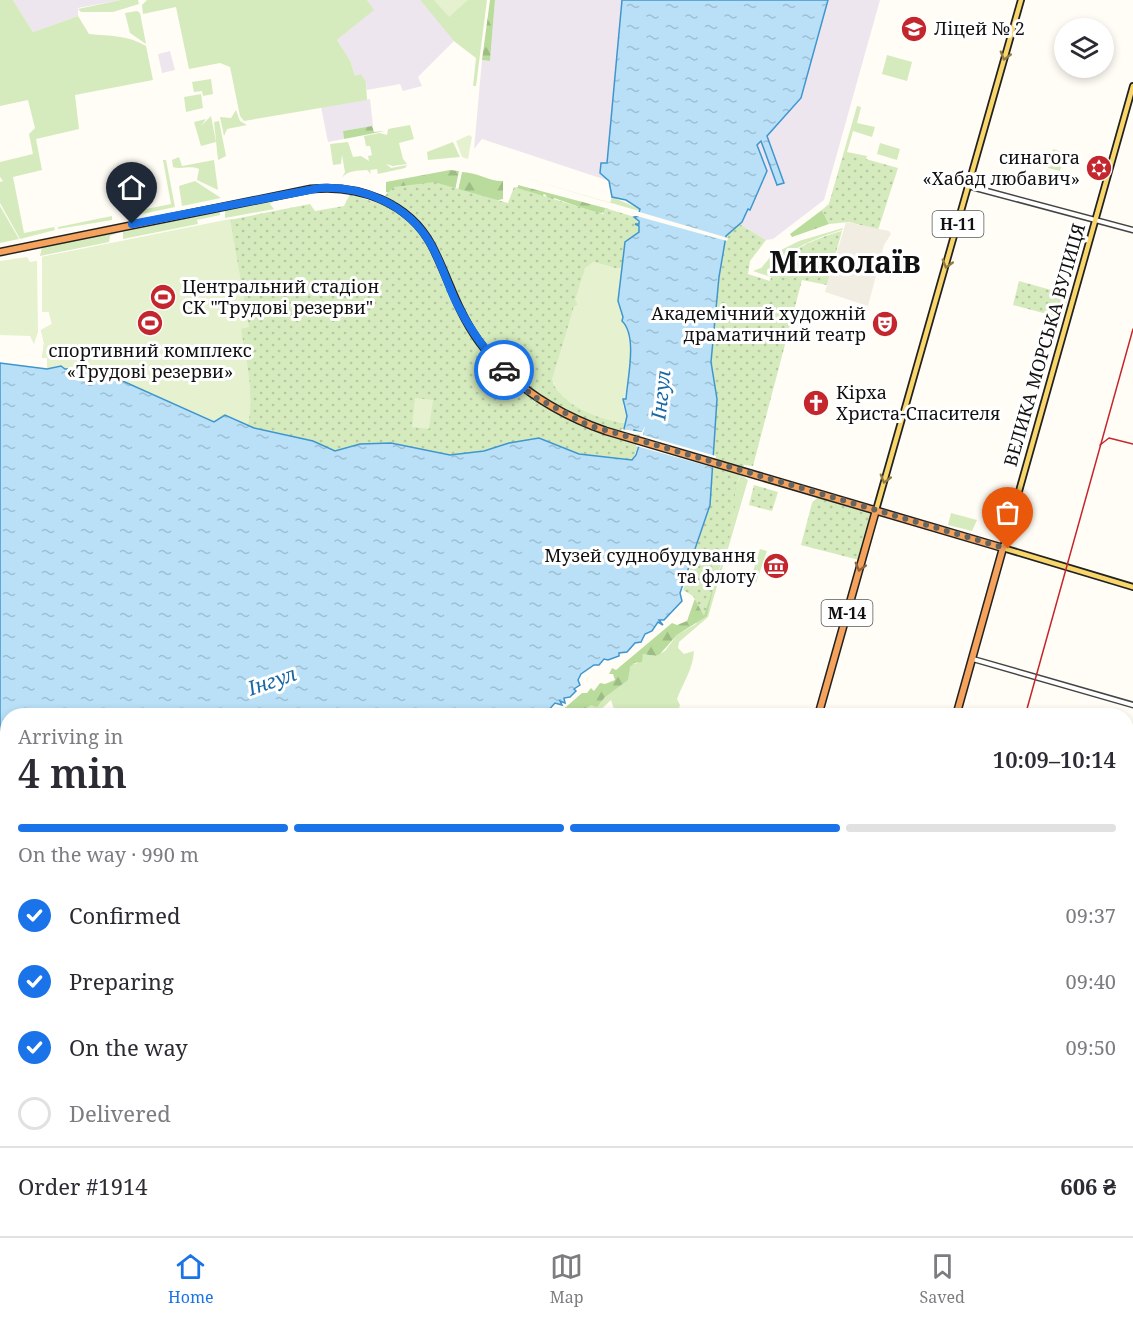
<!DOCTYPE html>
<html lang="en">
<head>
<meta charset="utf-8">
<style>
	body { margin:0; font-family:"Noto Serif",serif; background:#f7f7f7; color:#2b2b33; height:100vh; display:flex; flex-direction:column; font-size:22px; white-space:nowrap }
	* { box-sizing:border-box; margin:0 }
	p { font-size:20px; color:#7c7c81 }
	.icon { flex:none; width:33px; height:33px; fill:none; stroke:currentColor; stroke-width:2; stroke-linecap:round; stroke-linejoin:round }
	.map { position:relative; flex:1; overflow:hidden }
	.details { position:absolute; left:0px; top:708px; width:1134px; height:528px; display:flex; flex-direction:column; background:#fff; border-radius:24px 24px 0 0; box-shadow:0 3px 9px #0003 }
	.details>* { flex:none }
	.tools { position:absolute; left:1054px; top:18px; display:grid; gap:12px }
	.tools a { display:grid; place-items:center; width:60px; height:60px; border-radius:50%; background:#fff; box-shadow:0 3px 9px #0003; font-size:30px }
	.pin { position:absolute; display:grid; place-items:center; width:51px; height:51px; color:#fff; margin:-62px -26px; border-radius:50% 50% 50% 0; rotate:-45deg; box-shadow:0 0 6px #0007 }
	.pin .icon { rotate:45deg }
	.courier { position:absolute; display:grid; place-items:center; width:60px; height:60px; margin:-30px; border:4px solid #1a73e8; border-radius:50%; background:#fff; color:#222; box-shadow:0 2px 8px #0007 }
	.head em { font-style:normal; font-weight:600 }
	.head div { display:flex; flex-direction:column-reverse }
	.head { display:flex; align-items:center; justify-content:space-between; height:102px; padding:0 18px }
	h1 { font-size:39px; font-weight:600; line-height:45px }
	.bar { display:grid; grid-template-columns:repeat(4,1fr); gap:9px 6px; align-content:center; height:72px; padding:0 18px }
	.bar i { height:8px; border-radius:4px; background:#e1e1e2 }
	.bar .active { background:#1a73e8 }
	.bar p { grid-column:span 4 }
	.line { display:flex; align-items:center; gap:15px; padding:0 18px; border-top:2px solid #e1e1e2 }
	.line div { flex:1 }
	ol { padding:0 18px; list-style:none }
	li { display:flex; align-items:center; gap:18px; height:66px }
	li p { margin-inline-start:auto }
	li .icon { padding:6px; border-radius:50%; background:#1a73e8; color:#fff; stroke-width:4 }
	li:last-child { color:#7c7c81 }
	li i { width:33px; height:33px; border:3px solid #e1e1e2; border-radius:50% }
	.tab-bar { display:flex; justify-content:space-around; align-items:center; height:84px; border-top:2px solid #e1e1e2; background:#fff; font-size:16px; color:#7c7c81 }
	.tab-bar a { display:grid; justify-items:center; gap:3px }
	.tab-bar .active { color:#1a73e8 }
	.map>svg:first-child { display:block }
	.industrial { fill:#eee6ef }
	.grass { fill:#d5ebbd }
	.forest { fill:url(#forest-firs) }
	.park { fill:url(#park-dots) }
	.pitch { fill:#e6f2cf }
	.plaza { fill:#f1ede2 }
	.water { fill:url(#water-ripples); stroke:#3f96cf; stroke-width:1.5 }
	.pier { fill:#fffdf5 }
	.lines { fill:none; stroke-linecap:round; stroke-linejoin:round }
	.minor-casing { stroke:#444; stroke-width:7 }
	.major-casing { stroke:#222; stroke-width:8 }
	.highway-casing { stroke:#222; stroke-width:9 }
	.minor { stroke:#fff; stroke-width:4 }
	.major { stroke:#f9d66b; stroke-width:4.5 }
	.highway { stroke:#f5a25d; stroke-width:6 }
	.tram { stroke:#c4262e; stroke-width:1.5 }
	.oneway { stroke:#917d42 }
	.oneway2 { stroke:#8e613b }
	.done { stroke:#646461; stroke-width:6; stroke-dasharray:0 10.8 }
	.route { stroke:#1a73e8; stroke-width:8 }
	.labels { text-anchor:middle; stroke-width:6; stroke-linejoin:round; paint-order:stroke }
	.shield { fill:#fff; stroke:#585858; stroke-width:1.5 }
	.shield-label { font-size:16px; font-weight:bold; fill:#111 }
	.poi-label { font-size:18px; fill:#111; stroke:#fff; text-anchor:start }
	.street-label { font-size:18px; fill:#111; stroke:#fff }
	.water-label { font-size:20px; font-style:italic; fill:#1768a6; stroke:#fff }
	.town-label { font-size:30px; font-weight:bold; fill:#111; stroke:#fff }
</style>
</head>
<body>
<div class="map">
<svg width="1133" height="1236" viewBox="0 0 1133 1236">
	<defs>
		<pattern id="forest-firs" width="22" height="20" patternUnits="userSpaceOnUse" patternTransform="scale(1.5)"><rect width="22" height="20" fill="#b9dc9c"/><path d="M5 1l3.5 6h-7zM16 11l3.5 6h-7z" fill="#9ebc85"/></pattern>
		<pattern id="park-dots" width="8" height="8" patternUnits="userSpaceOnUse" patternTransform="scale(1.5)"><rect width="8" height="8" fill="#d5ebbd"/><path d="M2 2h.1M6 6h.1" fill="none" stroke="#b6c8a1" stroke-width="1.8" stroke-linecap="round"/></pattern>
		<pattern id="water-ripples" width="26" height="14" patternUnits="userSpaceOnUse" patternTransform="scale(1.5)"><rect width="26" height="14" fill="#b9e0f7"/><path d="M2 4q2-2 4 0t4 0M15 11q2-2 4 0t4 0" fill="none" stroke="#9ebfd3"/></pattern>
	</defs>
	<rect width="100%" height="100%" fill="#fffdf5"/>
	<!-- industrial -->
	<g class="industrial">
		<path d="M13,0H120L78,8V16L33,32Z"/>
		<path d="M367,0H420L455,40L418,77L422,86L403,91L400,84L367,90L366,82L355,76L350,60L337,40L373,10Z"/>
		<path d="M495,0H622L607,163H601L600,172L609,181L482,139L474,149L482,60L490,61Z"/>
		<path d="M828,0H880L824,200L773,239L766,240L738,223L742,221L748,209L757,145L761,141L777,185L767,136L801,98Z"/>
		<path d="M170,51L175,70L162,73L158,54Z"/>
		<path d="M370,99L373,126L343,131L344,139L328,142L321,107Z"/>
	</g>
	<!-- grass -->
	<g class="grass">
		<path d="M0,0H13L33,32L78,16L89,34C110,36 128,35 146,46L153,80L75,95L79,129L36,139L42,170L13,177L24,233L54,227L55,230L20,239L0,203V182L3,181L0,177V162L33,154L29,134L35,128L28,100L0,106Z"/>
		<path d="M120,0H138L139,4L113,12H81L78,9Z"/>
		<path d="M147,0H367L374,10L337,40L350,60L355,76L361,74L366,82L367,100L244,121L240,116L230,67L220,63L189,69L176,7L143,14L142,5Z"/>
		<path d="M420,0H487L476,86H473L476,58L455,42Z"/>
		<path d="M137,11L140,13L146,44L130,33L125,13Z"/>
		<path d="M887,55L912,62L907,81L882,74Z"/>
		<path d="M211,79L213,94L203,96L202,91L194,92L192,82Z"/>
		<path d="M201,94L203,108L186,112L184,97Z"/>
		<path d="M857,106L861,107L857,123L875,127L872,137L853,131L847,152L867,156L866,160L842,207L822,210L829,204Z"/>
		<path d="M236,110L240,121L247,125L227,129L224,136L220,117L231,118Z"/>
		<path d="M211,116L216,142L201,146L194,122L206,119L201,126Z"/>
		<path d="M219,121L226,156L218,160L214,122Z"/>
		<path d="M410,125L414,139L399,143L403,159L407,164L393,166L386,164L391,168L407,165L405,168L378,174L377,169L370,170L371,174L367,170C358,171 347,170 342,178L345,172L342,155L341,164L333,165L330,144L348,142L353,157L361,156L369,161L368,156L372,155L370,146H366L364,136L380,133L387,135L388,129Z"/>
		<path d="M453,142L460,157L428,160L427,152Z"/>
		<path d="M880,143L900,149L897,160L877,154Z"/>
		<path d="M1053,149L1065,153L1060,171L1048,168Z"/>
		<path d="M179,157L182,166L214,160L218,190L197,180L199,169C189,165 183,170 173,167L172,160Z"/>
		<path d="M163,160H166L175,207L133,216L131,212L171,204Z"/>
		<path d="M518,176L610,203L612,197L640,209L639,211Z"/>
		<path d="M195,181L221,198L182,206L179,186Z"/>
		<path d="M272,202L270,204L274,209L225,218V210Z"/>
		<path d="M0,206L19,239L0,243Z"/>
		<path d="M220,211V215L197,220L198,224L123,239V232Z"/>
		<path d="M112,216V220L58,229V227Z"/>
		<path d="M843,228L842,230C818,237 779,251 771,277L753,271L761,268L773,254L799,241Z"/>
		<path d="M120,232L110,236L109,242L40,256L42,247Z"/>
		<path d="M741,475L748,480L708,617L679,642L678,648L684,654L694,651C693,669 683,683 677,699L680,705L677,715H616L611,700L595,715L578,716L592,704L597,707L596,698L620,685L632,664L638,663L643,654L656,656L665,651L677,635L696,624L723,561L735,513V489Z"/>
		<path d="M951,513L977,520L972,531L948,525Z"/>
		<path d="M760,549L767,551L756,583L754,579L750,581Z"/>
		<path d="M1133,915V1010L1127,1012V916Z"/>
		<path d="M721,1229H754L765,1236H727Z"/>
	</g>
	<!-- forest -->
	<g class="forest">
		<path d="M490,0H495L490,61L482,60Z"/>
		<path d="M372,126L374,132L385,131L344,139L343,131Z"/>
		<path d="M450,170L459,171L451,210L386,192V182Z"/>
		<path d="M462,172C476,172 491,182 503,181V199L454,210Z"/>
		<path d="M518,185L609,209V212L597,213L621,222L554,198L552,201L544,198L547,196L544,194L542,197L515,188L518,187Z"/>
		<path d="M822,210L829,224L792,237L790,234Z"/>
		<path d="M738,477L707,616L677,635L660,654L656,656L643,654L642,662L634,663L630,667L628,680L605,697L597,707L591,705L578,715L544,716L549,712L559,713L582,693H587L591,688L594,691L600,683L605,684L615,680L613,674H609L612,668L616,670L672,623L677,625L687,621Z"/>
	</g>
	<!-- park -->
	<g class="park">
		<path d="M844,153L898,168L878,230L849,222L829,224L822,210L829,204Z"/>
		<path d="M434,182L508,203L514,187L603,214L605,208L638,218L639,232L625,242L623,268H614L593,262L578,305L574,307L553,383C561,402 605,421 625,423L624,429L643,433L633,459L620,460L579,454L540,438L484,451L450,455L391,443L360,444L335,451L313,441L254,428L236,419L216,421L47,369V358H42L44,343L41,330L52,324L49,312H42V257L310,204L315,211L344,206L350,194L377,203L394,187Z"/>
		<path d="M738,223L766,240L750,261L748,274L770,281C771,277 772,271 774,267C783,252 825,235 842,231L827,285L802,280L753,466L744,465L735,490V513L729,539L704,616L693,596L683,590L710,504L717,399L711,362L719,277L726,236Z"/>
		<path d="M1019,281L1069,295L1062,318L1013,305Z"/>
		<path d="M754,485L778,492L772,511L749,505Z"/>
		<path d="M818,497L870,513L871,517L859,560L801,545L812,503Z"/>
		<path d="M845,1228H885V1229L880,1236H840Z"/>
	</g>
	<!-- pitch -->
	<g class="pitch">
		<path d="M434,0H468L449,17Z"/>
		<path d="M469,135L472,137L468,159L462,157L456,141Z"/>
		<path d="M230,219L249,327L241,329C246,360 255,394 248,425L223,414L214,422L116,378L86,368L65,369L61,366L47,369V358H42L44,343L41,330L52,324L49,312H42V257Z"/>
		<path d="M27,257L30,262L37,261L38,332L34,344L30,336L0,335V261Z"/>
		<path d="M593,262L614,268H623L618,301L628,332L631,362L623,406L627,416L625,423C601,420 559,406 552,379L574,307L578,305L575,300L585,268Z"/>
		<path d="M415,398L433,400L429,429L412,427Z"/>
	</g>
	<!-- plaza -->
	<path class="plaza" d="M846,222L889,231L891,234L884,245L868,306L825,292Z"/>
	<!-- water -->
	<path class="water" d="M622,0H828L801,98L767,136L784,183L777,185L761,141L757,145L767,171L750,210L748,209L742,222L726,236L719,277L711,362L717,399L710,505L680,593L682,601L664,620H659L663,625L658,622L652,631L645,634L641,642L635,643L627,652L619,653V656L608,660L604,659L599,665H594L581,674L578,680L580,685L574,689L576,691L570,697L564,698L565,703L560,701L562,705L555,703L544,715L8,716V1228H686L696,1236H0V363L47,369L61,366L65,369L86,368L116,378L214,422L225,415L254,428L313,441L335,451L360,444L391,443L450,455L484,451L509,443L539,438L579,454L632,460L636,455L643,433L634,430L631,439L624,429L627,416L623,399H626C627,381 638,336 622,321L623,317L618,301L625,242L639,232V226L635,224H639V221L634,217L638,216L640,209L626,200L612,197L609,181L600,173L601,163H607Z"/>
	<!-- pier -->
	<g class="pier">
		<path d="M636,211L728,238L727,241L633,215Z"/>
		<path d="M645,426L643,435L716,456L715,468L636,446L640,435L636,434L633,441H627L621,429L642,432Z"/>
	</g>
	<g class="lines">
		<!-- minor casing -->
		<g class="minor-casing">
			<g id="minor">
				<path d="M968,186L1133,230"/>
				<path d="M973,659L1133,705"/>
				<path d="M1126,826L1133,812"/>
				<path d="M978,1228L981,1236"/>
			</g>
		</g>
		<!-- major casing -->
		<g class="major-casing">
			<g id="major">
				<path d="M1133,86L1003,548L1133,587"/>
				<path d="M876,510L1021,0"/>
			</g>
		</g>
		<!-- highway casing -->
		<g class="highway-casing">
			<g id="highway">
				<path d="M0,252L311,189C358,184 409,202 432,246C448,277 457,311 478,340C510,385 555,413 606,431L1003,548L956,716"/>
				<path d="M818,716L876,510"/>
				<path d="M601,1236L607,1228"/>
			</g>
		</g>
		<!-- minor -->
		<use href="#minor" class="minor"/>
		<!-- major -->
		<use href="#major" class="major"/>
		<!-- highway -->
		<use href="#highway" class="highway"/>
		<!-- tram -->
		<g class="tram">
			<path d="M1100,445L1109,438L1133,444"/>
			<path d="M1025,716L1133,329"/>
			<path d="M980,1228L982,1236"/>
		</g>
	</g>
	<!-- one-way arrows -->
	<defs><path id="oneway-chevron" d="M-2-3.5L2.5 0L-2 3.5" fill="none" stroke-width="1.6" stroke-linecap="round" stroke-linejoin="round" transform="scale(1.5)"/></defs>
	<g class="oneway">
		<use href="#oneway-chevron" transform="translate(1005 56) rotate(106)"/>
		<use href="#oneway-chevron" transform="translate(947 264) rotate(106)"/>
		<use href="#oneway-chevron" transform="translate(885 479) rotate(106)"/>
	</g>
	<use class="oneway2" href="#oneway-chevron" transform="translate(860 567) rotate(105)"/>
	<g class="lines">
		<!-- done -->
		<path class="done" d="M504,370L533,396L588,425L1008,549"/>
		<!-- route -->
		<path class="route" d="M132,224L320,188C364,186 408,205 430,243C441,262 447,283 456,302C469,328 484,350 504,370"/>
	</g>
	<!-- icons -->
	<defs>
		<g id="school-disc" transform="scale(1.35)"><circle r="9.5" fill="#c4262e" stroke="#fff"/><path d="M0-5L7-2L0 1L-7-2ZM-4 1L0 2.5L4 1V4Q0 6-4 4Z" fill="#fff"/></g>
		<g id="synagogue-disc" transform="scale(1.35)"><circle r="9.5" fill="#c4262e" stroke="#fff"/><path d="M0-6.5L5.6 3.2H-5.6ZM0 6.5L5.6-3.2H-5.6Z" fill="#fff"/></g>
		<g id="stadium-disc" transform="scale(1.35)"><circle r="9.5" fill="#c4262e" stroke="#fff"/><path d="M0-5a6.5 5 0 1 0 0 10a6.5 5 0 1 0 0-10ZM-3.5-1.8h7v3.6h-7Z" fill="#fff"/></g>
		<g id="theatre-disc" transform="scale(1.35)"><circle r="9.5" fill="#c4262e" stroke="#fff"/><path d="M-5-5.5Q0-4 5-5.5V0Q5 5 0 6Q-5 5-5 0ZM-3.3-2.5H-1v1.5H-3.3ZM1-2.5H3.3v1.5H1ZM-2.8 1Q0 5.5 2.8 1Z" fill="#fff"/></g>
		<g id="church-disc" transform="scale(1.35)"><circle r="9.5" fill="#c4262e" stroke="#fff"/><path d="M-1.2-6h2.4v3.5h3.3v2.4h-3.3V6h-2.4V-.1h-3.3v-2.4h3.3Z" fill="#fff"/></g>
		<g id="museum-disc" transform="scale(1.35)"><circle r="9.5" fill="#c4262e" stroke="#fff"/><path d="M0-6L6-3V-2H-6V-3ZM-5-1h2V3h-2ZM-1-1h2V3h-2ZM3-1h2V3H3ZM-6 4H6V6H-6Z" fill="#fff"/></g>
	</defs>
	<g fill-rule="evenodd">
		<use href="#school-disc" x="914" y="29"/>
		<use href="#synagogue-disc" x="1099" y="168"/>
		<use href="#stadium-disc" x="163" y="297"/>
		<use href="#stadium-disc" x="150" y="323"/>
		<use href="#theatre-disc" x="885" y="324"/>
		<use href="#church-disc" x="816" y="403"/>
		<use href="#museum-disc" x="776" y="566"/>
	</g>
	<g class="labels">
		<!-- shield labels -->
		<g class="shield">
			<rect x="932.5" y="211" width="51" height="26" rx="4.5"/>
			<rect x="821.5" y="600" width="51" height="26" rx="4.5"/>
		</g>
		<g class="shield-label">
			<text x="958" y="230">Н-11</text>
			<text x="847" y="619">М-14</text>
		</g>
		<!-- poi labels -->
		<g class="poi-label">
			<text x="934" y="35">Ліцей № 2</text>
			<text x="1080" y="164" text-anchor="end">синагога<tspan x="1080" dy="21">«Хабад любавич»</tspan></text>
			<text x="182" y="293">Центральний стадіон<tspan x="182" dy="21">СК "Трудові резерви"</tspan></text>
			<text x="866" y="320" text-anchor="end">Академічний художній<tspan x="866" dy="21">драматичний театр</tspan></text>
			<text x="150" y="357" text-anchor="middle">спортивний комплекс<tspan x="150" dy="21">«Трудові резерви»</tspan></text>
			<text x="836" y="399">Кірха<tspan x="836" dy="21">Христа-Спасителя</tspan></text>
			<text x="756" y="562" text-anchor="end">Музей суднобудування<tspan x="756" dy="21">та флоту</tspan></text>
		</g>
		<!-- street labels -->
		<g class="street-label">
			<text transform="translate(1045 345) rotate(-74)" y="6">ВЕЛИКА МОРСЬКА ВУЛИЦЯ</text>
		</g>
		<!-- water labels -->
		<g class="water-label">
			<text transform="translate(661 395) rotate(-84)" y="7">Інгул</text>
			<text transform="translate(272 681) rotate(-19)" y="7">Інгул</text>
		</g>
		<!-- town labels -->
		<g class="town-label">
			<text x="845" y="273">Миколаїв</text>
		</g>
	</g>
</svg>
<div class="tools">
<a><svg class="icon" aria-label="layers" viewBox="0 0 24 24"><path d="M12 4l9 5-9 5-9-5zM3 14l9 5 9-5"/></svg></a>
</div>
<div class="pin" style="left:1008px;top:549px;background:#ea580c"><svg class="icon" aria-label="bag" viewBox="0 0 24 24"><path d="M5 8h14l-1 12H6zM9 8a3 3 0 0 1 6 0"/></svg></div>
<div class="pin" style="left:132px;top:224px;background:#1f2937"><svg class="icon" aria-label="home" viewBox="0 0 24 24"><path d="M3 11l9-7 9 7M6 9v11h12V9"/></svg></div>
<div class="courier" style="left:504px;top:370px"><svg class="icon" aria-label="car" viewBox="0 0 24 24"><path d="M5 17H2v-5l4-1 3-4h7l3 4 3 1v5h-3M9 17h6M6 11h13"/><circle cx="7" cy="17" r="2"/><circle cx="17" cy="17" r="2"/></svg></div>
<section class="details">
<div class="head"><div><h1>4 min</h1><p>Arriving in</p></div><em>10:09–10:14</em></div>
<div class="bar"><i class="active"></i><i class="active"></i><i class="active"></i><i></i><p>On the way · 990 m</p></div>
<ol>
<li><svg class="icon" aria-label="check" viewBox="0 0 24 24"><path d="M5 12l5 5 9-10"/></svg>Confirmed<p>09:37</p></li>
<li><svg class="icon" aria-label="check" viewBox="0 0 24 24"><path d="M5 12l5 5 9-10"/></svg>Preparing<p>09:40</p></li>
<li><svg class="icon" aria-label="check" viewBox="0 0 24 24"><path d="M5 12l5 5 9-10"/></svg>On the way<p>09:50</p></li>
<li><i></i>Delivered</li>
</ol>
<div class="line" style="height:78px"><div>Order #1914</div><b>606 ₴</b></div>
</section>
</div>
<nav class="tab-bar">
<a class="active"><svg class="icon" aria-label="home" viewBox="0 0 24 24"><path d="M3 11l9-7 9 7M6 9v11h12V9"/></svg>Home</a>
<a><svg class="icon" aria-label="map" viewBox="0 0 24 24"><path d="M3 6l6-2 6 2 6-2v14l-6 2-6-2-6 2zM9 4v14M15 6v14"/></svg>Map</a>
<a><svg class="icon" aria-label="saved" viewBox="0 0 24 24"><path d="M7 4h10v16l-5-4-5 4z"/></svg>Saved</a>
</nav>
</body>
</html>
